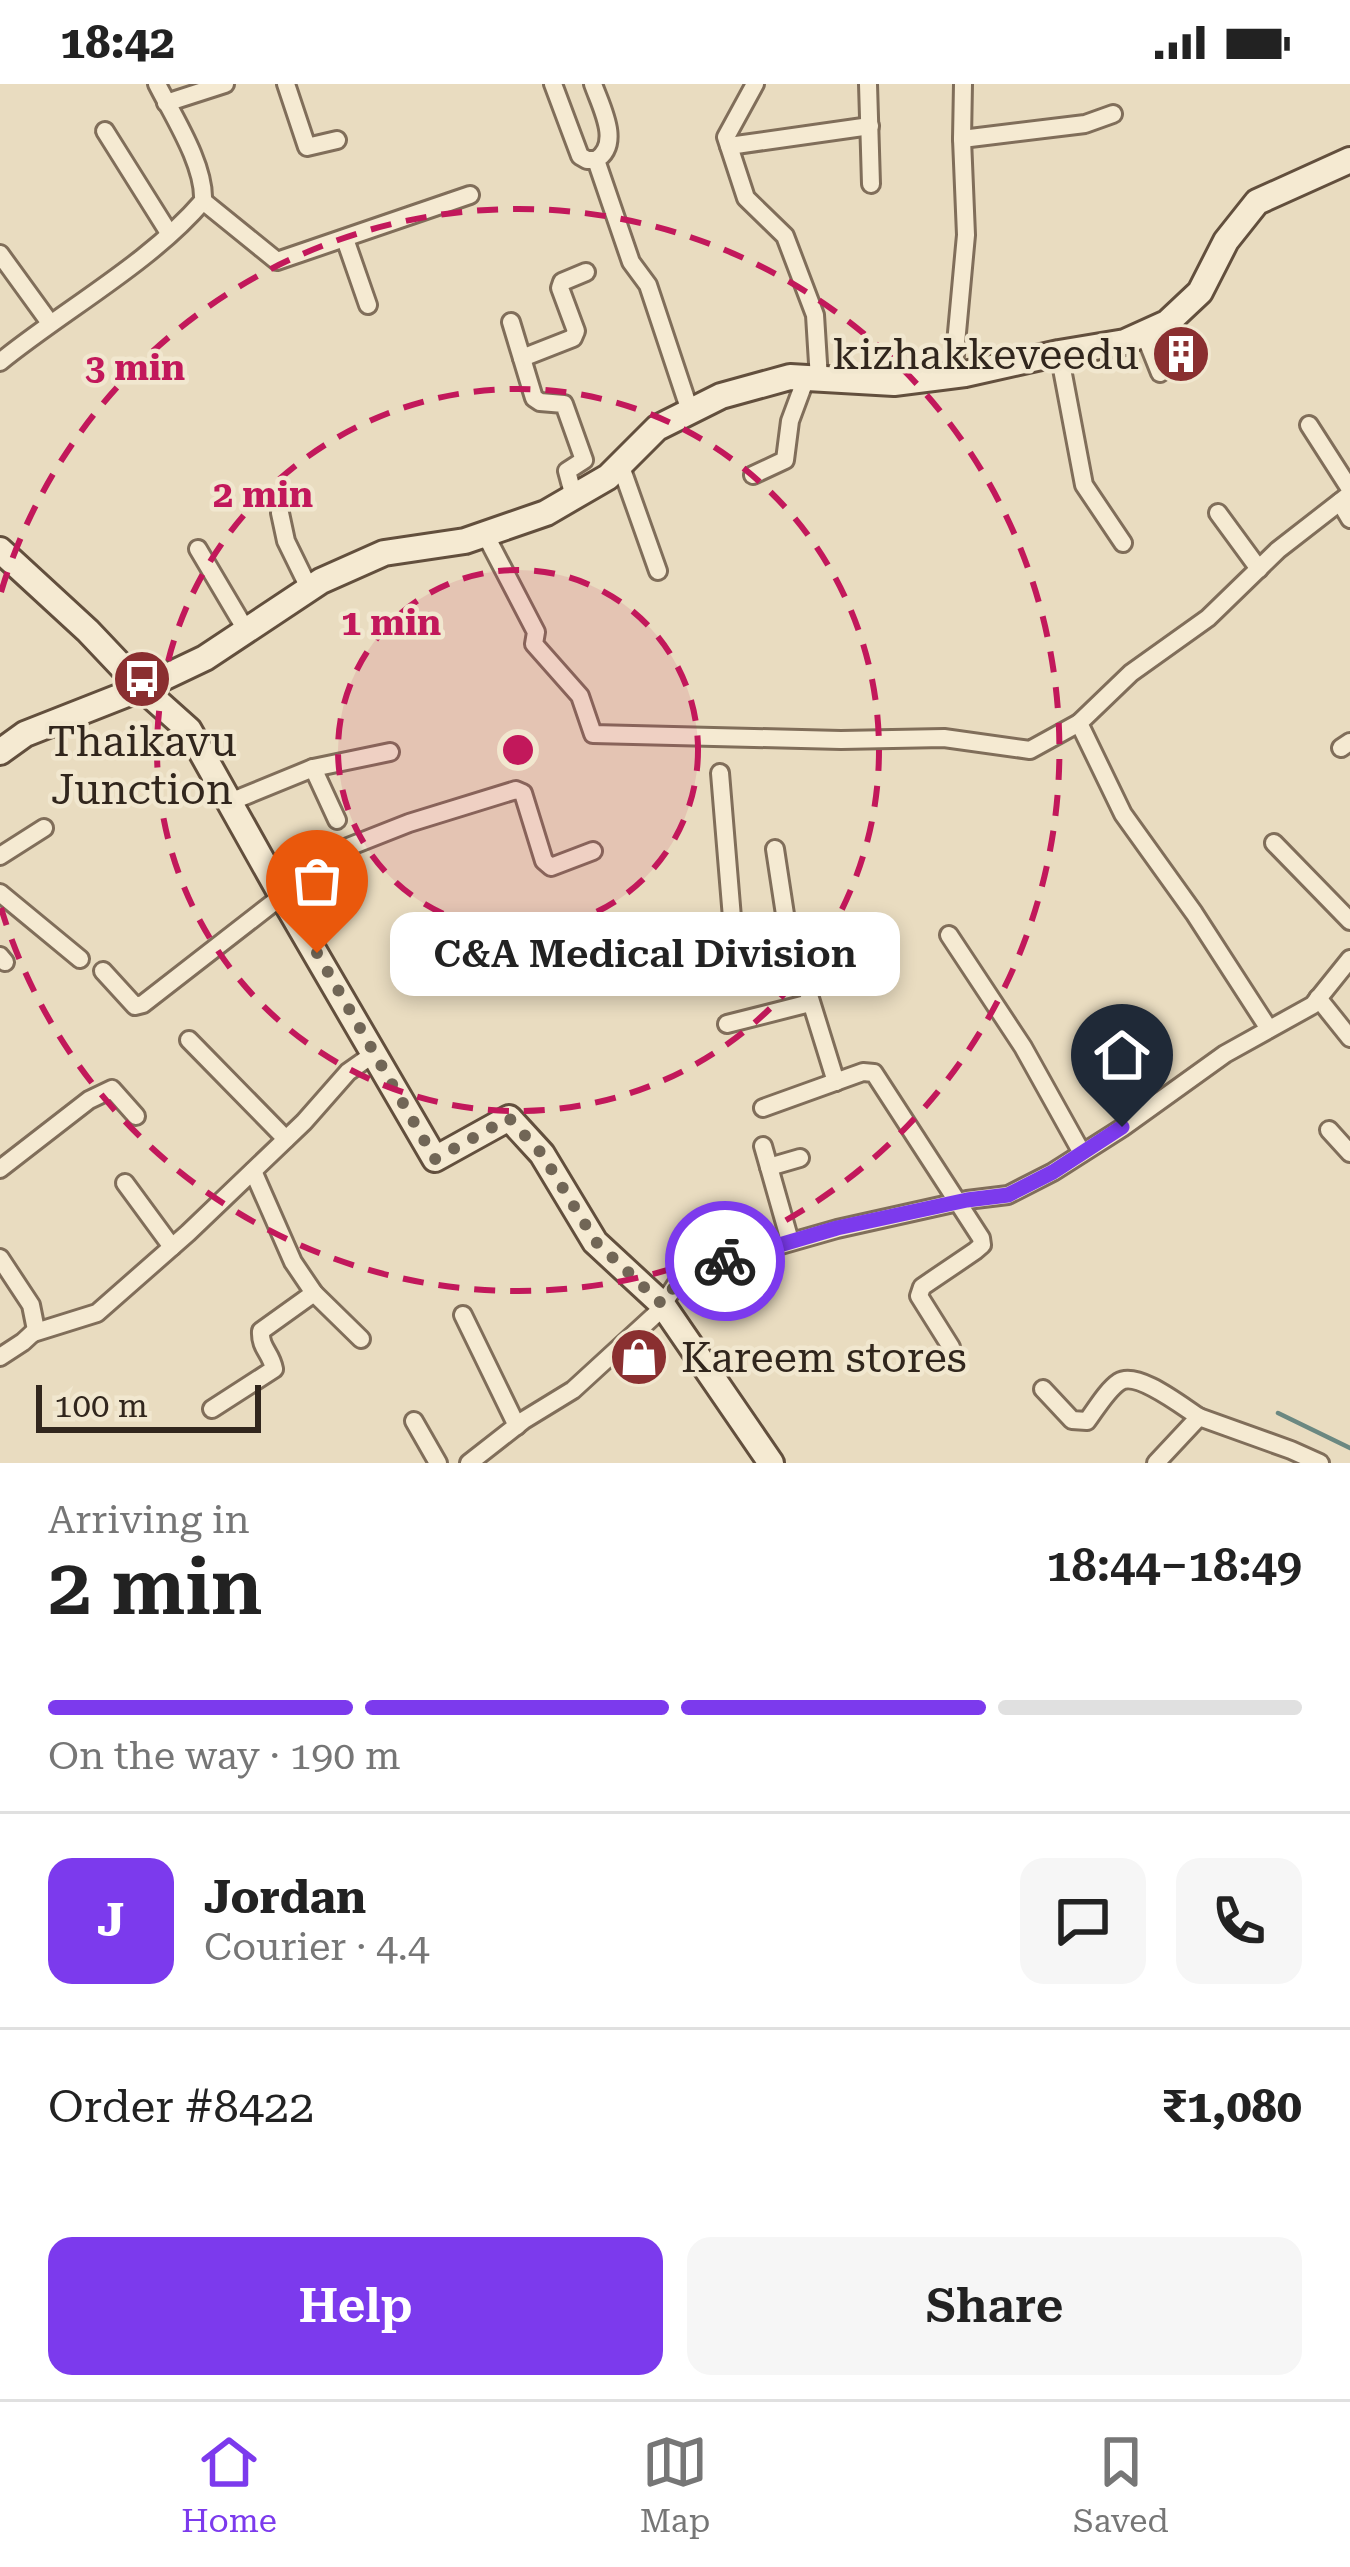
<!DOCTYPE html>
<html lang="en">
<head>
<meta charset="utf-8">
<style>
	body { margin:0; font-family:"Roboto Serif",serif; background:#f6f6f6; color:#222; height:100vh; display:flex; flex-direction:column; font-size:45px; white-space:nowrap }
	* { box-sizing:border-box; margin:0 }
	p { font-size:39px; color:#767676 }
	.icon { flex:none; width:66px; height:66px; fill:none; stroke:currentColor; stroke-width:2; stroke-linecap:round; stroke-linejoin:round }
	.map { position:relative; height:1379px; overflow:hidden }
	.details { display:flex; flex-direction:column; background:#fff; flex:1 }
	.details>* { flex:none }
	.scale { position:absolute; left:36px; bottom:30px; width:225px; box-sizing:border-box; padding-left:12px; border:6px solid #31261d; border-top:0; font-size:33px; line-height:42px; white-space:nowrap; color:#31261d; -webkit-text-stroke:9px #f1e7cf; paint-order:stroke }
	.pin { position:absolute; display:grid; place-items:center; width:102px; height:102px; color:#fff; margin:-123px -51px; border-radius:50% 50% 50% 0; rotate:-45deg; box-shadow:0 0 12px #0007 }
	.pin .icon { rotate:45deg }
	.courier { position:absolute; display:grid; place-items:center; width:120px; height:120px; margin:-60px; border:9px solid #7c3aed; border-radius:50%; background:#fff; color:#222; box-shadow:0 3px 15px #0007 }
	.bubble { position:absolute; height:84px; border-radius:24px; background:#fff; box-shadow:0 6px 18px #0003; font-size:39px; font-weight:600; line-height:84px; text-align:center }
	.headline em { font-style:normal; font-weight:600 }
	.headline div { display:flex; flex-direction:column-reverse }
	.headline { display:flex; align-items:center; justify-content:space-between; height:204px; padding:0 48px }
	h1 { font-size:78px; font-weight:600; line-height:90px }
	.bar { display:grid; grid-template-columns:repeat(4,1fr); gap:18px 12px; align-content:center; height:144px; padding:0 48px }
	.bar i { height:15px; border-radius:9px; background:#e0e0e0 }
	.bar .current { background:#7c3aed }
	.bar p { grid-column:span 4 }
	.line { display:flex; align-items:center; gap:30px; padding:0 48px; border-top:3px solid #e0e0e0 }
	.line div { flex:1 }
	.round { display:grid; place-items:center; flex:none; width:126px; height:126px; border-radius:24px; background:#f6f6f6 }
	.button { display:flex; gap:24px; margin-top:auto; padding:24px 48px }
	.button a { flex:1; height:138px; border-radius:24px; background:#7c3aed; color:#fff; font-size:48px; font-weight:600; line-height:138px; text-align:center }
	.button a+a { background:#f6f6f6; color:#222 }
	.status { display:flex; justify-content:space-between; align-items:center; height:84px; padding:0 60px; background:#fff; direction:ltr }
	.status svg { height:33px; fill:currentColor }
	.tabs { display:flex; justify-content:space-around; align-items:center; height:168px; border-top:3px solid #e0e0e0; background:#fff; font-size:33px; color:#767676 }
	.tabs a { display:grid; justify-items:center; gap:6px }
	.tabs .current { color:#7c3aed }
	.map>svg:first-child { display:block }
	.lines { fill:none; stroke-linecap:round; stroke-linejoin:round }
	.stream { stroke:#6b8881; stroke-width:4.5 }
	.street-casing { stroke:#806e5a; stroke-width:22 }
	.secondary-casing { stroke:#624f3d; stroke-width:30 }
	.street { stroke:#f5ead2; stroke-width:16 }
	.secondary { stroke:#f5ead2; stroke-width:24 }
	.done { stroke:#716656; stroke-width:12; stroke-dasharray:0 21.6 }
	.route { stroke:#7c3aed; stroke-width:15 }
	.ring { fill:none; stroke:#c2185b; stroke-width:6; stroke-dasharray:21 15 }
	.labels { text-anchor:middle; stroke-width:9; stroke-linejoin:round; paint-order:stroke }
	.poi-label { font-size:42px; fill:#31261d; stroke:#f1e7cf; text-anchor:end }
	.centre { fill:#c2185b; stroke:#f1e7cf; stroke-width:6 }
	.ring-label { font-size:36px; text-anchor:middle; font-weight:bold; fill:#c2185b; stroke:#f1e7cf; stroke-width:9; stroke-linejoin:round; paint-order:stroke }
</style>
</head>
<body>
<div class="status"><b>18:42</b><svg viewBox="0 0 49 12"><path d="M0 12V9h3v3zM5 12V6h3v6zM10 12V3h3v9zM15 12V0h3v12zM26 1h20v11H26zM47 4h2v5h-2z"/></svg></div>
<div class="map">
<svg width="1350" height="1379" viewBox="0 0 1350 1379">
	<rect width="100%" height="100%" fill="#e9dcc0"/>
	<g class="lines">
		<!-- stream -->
		<path class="stream" d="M1278,1329L1350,1364"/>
		<!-- street casing -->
		<g class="street-casing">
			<g id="street">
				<path d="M286,0L307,63L337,56"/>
				<path d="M553,0L580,72L587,76H596"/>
				<path d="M593,0C601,23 622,60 596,76L631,178L648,201L690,327"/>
				<path d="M755,0L726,53L746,114L785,152L815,231L819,295"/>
				<path d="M868,0L871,100"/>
				<path d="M166,19L225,0"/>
				<path d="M105,47L169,149"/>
				<path d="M962,55L1085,40L1113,30"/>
				<path d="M729,62L870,42"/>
				<path d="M203,117L277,177L470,111"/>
				<path d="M345,155L368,221"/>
				<path d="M0,170L50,239"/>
				<path d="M511,238L534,314L540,318L564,320L584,376L567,387L574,413"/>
				<path d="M1144,249L1160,289"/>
				<path d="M1059,269L1084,401L1123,459"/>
				<path d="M522,274L573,254L576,247L560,204L562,198L586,188"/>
				<path d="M0,278C64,226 150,179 203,117C205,81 173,32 157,0"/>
				<path d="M953,292L966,151L962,55L963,0"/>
				<path d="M1309,341L1350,405"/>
				<path d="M620,380L658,487"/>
				<path d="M753,391L785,376L790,337L806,294"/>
				<path d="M1340,418L1350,435"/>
				<path d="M280,429L286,457L309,504"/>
				<path d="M1218,429L1259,485"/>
				<path d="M485,450L536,548L534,560L580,612L593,650L841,656L944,654L1030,666L1079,639"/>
				<path d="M198,465L246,546"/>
				<path d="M1341,664L1350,658"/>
				<path d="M313,684L337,736"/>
				<path d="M720,689L733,846L786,837"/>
				<path d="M230,718L313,684L390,668"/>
				<path d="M1274,759L1350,837"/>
				<path d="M775,765L786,837L836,998"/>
				<path d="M0,772L44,744"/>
				<path d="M272,793L409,739L516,706L523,709L544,777L551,783L593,767"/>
				<path d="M0,809L80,875"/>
				<path d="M949,851L1023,963L1082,1069"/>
				<path d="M0,872L5,878"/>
				<path d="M103,887L135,922L143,920L282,812"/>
				<path d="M1318,914L1350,954"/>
				<path d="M727,940L810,919"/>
				<path d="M1269,945L1194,829L1123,730L1079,639L1131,589L1208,534L1278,466L1350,410"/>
				<path d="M189,956L286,1055"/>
				<path d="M763,1024L863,988L874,989L981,1154L982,1161L975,1167L922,1203L919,1212L951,1263"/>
				<path d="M1329,1046L1350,1069"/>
				<path d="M763,1062L790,1157"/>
				<path d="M769,1083L800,1074"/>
				<path d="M0,1085L89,1016L112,1005L136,1032"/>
				<path d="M253,1087L293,1178L314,1209L361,1255"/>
				<path d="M125,1099L172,1163"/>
				<path d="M0,1174L31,1221L36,1246L23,1258L0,1273"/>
				<path d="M463,1231L517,1342"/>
				<path d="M33,1249L97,1229L188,1149L304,1038L348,988L375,969"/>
				<path d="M1043,1305L1072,1336L1087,1337C1096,1325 1107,1306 1119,1298C1137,1286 1183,1323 1199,1333"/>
				<path d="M212,1325L274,1285C271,1268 260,1265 261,1247L314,1209"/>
				<path d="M414,1337L438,1379"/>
				<path d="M469,1379L524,1336L573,1306L657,1229L679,1196L725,1177L837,1145L967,1116L1008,1111L1053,1088L1122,1044L1225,970L1313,921L1350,875"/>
				<path d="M1156,1379L1199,1333L1291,1366L1320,1379"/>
			</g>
		</g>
		<!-- secondary casing -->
		<g class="secondary-casing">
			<g id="secondary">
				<path d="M0,466L88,547L142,604L189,646L282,812L435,1075L509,1034L542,1070L595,1158L662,1220L771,1379"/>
				<path d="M0,668L25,650L142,604L205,574L321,497L384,469L465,457L546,429L608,393L657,344L721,312L790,293L894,299L965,290L1059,269L1125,258L1167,239L1200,208L1226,157L1257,118L1350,76"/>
			</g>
		</g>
		<!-- street -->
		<use href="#street" class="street"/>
		<!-- secondary -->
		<use href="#secondary" class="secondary"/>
	</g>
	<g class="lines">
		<!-- done -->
		<path class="done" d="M317,869L435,1075L509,1034L542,1070L596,1158L662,1220L679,1196L725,1177"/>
		<!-- route -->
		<path class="route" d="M725,1177L837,1144L967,1116L1008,1111L1053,1088L1122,1043"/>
	</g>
	<!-- distance rings -->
	<circle cx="518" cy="666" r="180" fill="#c2185b" fill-opacity=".12"/>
	<g class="ring">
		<circle cx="518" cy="666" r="180"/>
		<circle cx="518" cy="666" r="361"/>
		<path d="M1 508A541 541 0 1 1 1 824"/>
	</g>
	<!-- icons -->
	<defs>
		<g id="building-disc" transform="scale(3)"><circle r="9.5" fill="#8a2f30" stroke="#f1e7cf"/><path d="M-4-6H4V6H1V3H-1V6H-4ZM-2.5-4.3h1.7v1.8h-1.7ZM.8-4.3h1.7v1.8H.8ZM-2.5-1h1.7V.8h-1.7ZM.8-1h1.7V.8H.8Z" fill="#fff"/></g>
		<g id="bus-disc" transform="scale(3)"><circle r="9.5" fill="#8a2f30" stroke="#f1e7cf"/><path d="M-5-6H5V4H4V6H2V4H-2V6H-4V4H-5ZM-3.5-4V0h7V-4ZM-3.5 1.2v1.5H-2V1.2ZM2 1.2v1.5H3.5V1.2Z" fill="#fff"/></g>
		<g id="shop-disc" transform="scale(3)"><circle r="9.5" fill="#8a2f30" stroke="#f1e7cf"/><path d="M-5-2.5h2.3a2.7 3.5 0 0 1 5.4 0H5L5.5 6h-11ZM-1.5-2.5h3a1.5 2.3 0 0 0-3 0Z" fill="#fff"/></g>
	</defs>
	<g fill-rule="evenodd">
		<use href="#building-disc" x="1181" y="270"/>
		<use href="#bus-disc" x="142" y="595"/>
		<use href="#shop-disc" x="639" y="1273"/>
	</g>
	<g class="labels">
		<!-- poi labels -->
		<g class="poi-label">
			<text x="1139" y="285">kizhakkeveedu</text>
			<text x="142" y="672" text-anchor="middle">Thaikavu<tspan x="142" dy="48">Junction</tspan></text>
			<text x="681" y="1288" text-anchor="start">Kareem stores</text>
		</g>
	</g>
	<circle cx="518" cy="666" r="18" class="centre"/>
	<g class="ring-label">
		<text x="135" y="296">3 min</text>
		<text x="263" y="423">2 min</text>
		<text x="391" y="551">1 min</text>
	</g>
</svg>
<div class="scale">100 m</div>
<div class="pin" style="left:317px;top:869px;background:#ea580c"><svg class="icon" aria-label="bag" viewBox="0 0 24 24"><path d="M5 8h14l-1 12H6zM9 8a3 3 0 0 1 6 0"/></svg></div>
<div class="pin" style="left:1122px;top:1043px;background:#1f2937"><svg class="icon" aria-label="home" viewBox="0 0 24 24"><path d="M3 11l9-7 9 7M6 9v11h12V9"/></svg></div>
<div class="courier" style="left:725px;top:1177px"><svg class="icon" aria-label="bike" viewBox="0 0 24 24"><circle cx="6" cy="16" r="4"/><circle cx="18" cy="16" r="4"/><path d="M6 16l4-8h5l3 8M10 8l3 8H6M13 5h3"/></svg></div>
<div class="bubble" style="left:390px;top:828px;width:510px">C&amp;A Medical Division</div>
</div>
<section class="details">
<div class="headline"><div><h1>2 min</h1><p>Arriving in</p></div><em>18:44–18:49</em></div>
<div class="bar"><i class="current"></i><i class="current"></i><i class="current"></i><i></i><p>On the way · 190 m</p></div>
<div class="line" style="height:216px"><b class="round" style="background:#7c3aed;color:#fff">J</b><div><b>Jordan</b><p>Courier · 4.4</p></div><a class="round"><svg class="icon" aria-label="chat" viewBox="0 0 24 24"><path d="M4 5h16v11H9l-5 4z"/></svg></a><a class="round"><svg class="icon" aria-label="phone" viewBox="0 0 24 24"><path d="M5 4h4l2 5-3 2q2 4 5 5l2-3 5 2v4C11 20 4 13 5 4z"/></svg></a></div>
<div class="line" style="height:156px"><div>Order #8422</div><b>₹1,080</b></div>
<div class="button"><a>Help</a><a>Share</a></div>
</section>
<nav class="tabs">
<a class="current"><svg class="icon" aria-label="home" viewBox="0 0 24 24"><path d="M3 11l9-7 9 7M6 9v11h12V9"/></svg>Home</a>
<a><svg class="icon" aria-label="map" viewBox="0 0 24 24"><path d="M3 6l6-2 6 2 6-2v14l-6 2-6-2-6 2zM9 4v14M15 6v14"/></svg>Map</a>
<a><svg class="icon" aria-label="saved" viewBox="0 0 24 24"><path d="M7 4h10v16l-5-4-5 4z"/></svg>Saved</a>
</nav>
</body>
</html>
